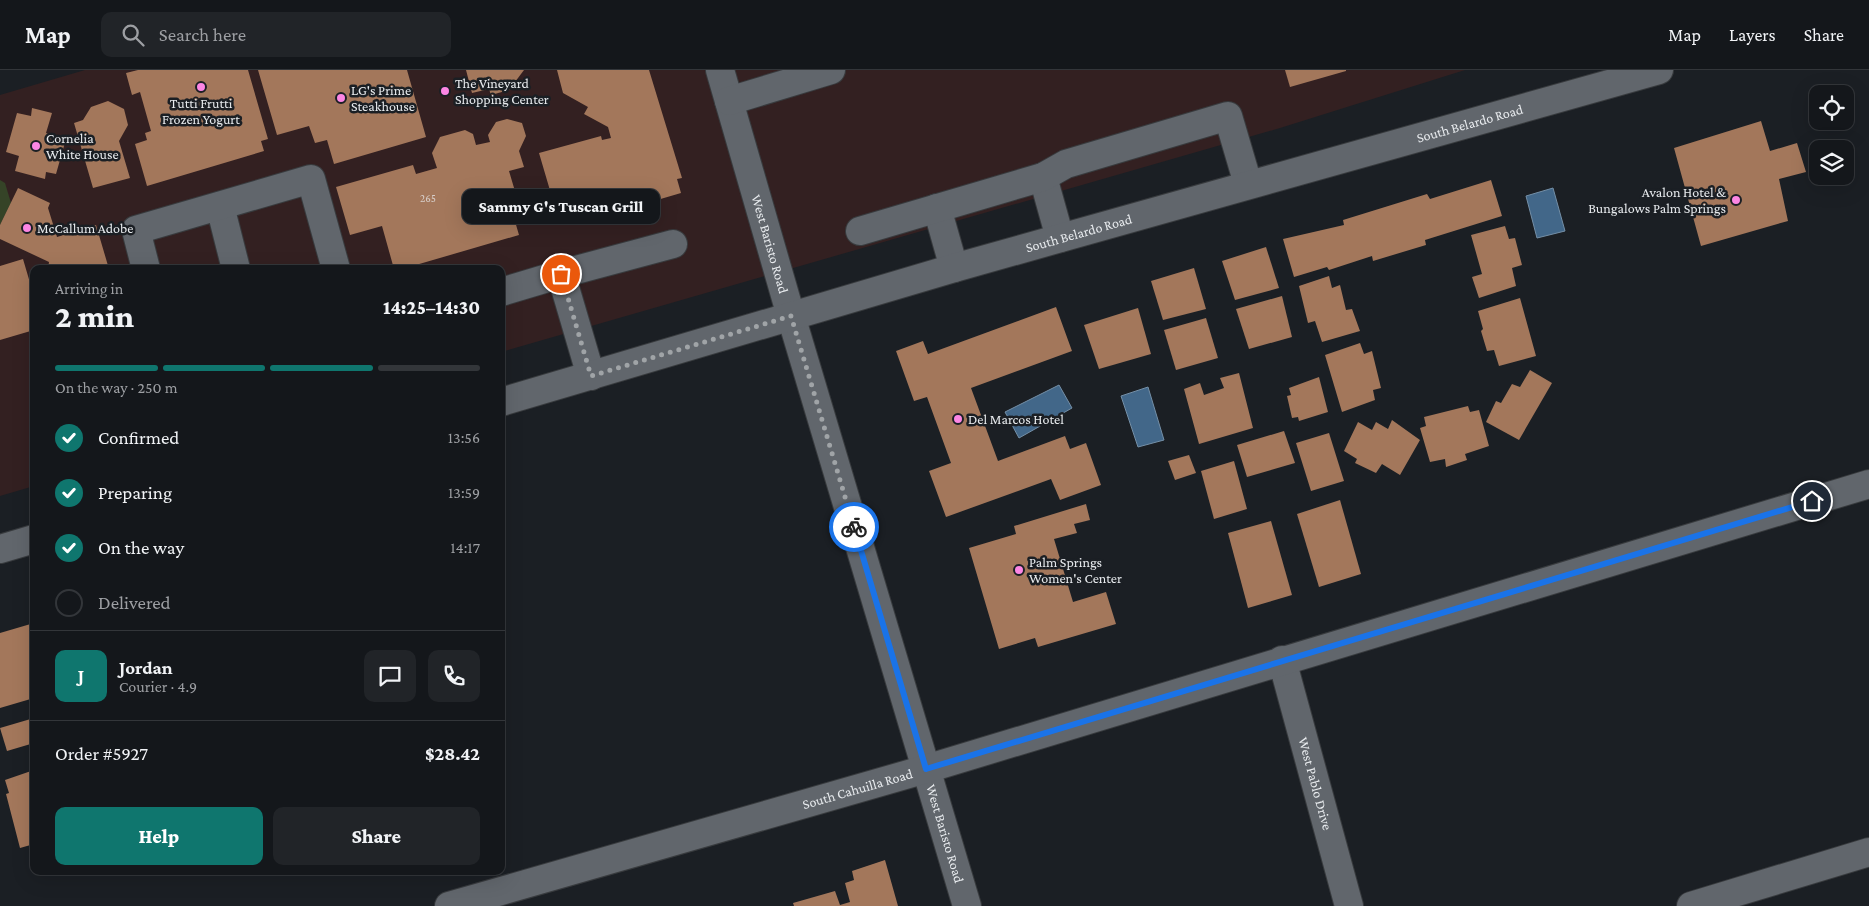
<!DOCTYPE html>
<html lang="en">
<head>
<meta charset="utf-8">
<style>
	body { margin:0; font-family:"Crimson Pro",serif; background:#212428; color:#f1f3f6; height:100vh; display:flex; flex-direction:column; font-size:19px; white-space:nowrap }
	* { box-sizing:border-box; margin:0 }
	p { font-size:16px; color:#9d9fa3 }
	.icon { flex:none; width:28px; height:28px; fill:none; stroke:currentColor; stroke-width:2; stroke-linecap:round; stroke-linejoin:round }
	.map { position:relative; flex:1; overflow:hidden }
	.panel { position:absolute; left:30px; top:195px; width:475px; height:610px; display:flex; flex-direction:column; background:#14171b; border-radius:10px; box-shadow:0 5px 20px #0002,0 0 0 1px #33363a }
	.panel>* { flex:none }
	.controls { position:absolute; left:1809px; top:15px; display:grid; gap:10px }
	.controls a { display:grid; place-items:center; width:45px; height:45px; border-radius:10px; background:#14171b; box-shadow:0 5px 20px #0002,0 0 0 1px #33363a; font-size:25px }
	.pin { position:absolute; display:grid; place-items:center; width:42px; height:42px; color:#fff; margin:-21px; border:2px solid #fff; border-radius:50%; box-shadow:0 1px 5px #0007 }
	.courier { position:absolute; display:grid; place-items:center; width:50px; height:50px; margin:-25px; border:4px solid #1a73e8; border-radius:50%; background:#fff; color:#222; box-shadow:0 1px 6px #0007 }
	.bubble { position:absolute; height:35px; border-radius:10px; background:#14171b; box-shadow:0 5px 20px #0002,0 0 0 1px #33363a; font-size:16px; font-weight:800; line-height:35px; text-align:center }
	.summary em { font-style:normal; font-weight:800 }
	.summary div { display:flex; flex-direction:column-reverse }
	.summary { display:flex; align-items:center; justify-content:space-between; height:85px; padding:0 25px }
	h1 { font-size:32px; font-weight:800; line-height:38px }
	.bar { display:grid; grid-template-columns:repeat(4,1fr); gap:8px 5px; align-content:center; height:60px; padding:0 25px }
	.bar i { height:6px; border-radius:4px; background:#33363a }
	.bar .current { background:#0f766e }
	.bar p { grid-column:span 4 }
	.line { display:flex; align-items:center; gap:12px; padding:0 25px; border-top:1px solid #33363a }
	.line div { flex:1 }
	.round { display:grid; place-items:center; flex:none; width:52px; height:52px; border-radius:10px; background:#212428 }
	ol { padding:0 25px; list-style:none }
	li { display:flex; align-items:center; gap:15px; height:55px }
	li p { margin-inline-start:auto }
	li .icon { padding:5px; border-radius:50%; background:#0f766e; color:#fff; stroke-width:4 }
	li:last-child { color:#9d9fa3 }
	li i { width:28px; height:28px; border:2px solid #33363a; border-radius:50% }
	.button { display:flex; gap:10px; margin-top:auto; padding:10px 25px }
	.button a { flex:1; height:58px; border-radius:10px; background:#0f766e; color:#fff; font-size:20px; font-weight:800; line-height:58px; text-align:center }
	.button a+a { background:#212428; color:#f1f3f6 }
	header { display:flex; align-items:center; gap:30px; box-sizing:border-box; height:70px; padding:0 25px; background:#14171b; border-bottom:1px solid #33363a }
	header strong { font-size:24px }
	nav { display:flex; gap:28px; margin-inline-start:auto; font-size:18px }
	.search { width:350px; height:45px; background:#212428; display:flex; align-items:center; gap:12px; box-sizing:border-box; padding:0 18px; border-radius:10px; color:#9d9fa3; font-size:19px }
	.map>svg:first-child { display:block }
	.commercial { fill:#332021 }
	.green { fill:#354327 }
	.water { fill:#426789; stroke:#748fa7 }
	.building { fill:#a3775b }
	.lines { fill:none; stroke-linecap:round; stroke-linejoin:round }
	.minor-casing { stroke:#383b3e; stroke-width:30 }
	.minor { stroke:#61666c; stroke-width:28 }
	.done { stroke:#a0a4a7; stroke-width:5; stroke-dasharray:0 9 }
	.route { stroke:#1a73e8; stroke-width:6 }
	.poi-dot { fill:#fc86e4; stroke:#1b1f24; stroke-width:2 }
	.labels { text-anchor:middle; stroke-width:5; stroke-linejoin:round; paint-order:stroke }
	.number-label { font-size:11px; fill:#d7cec9 }
	.poi-label { font-size:14px; fill:#e8ebee; stroke:#1b1f24; text-anchor:start }
	.street-label { font-size:14px; fill:#e8ebee; stroke:#1b1f24 }
</style>
</head>
<body>
<header>
<strong>Map</strong>
<div class="search"><svg class="icon" aria-label="search" viewBox="0 0 24 24"><circle cx="10" cy="10" r="6"/><path d="M15 15l6 6"/></svg>Search here</div>
<nav><a>Map</a><a>Layers</a><a>Share</a></nav>
</header>
<div class="map">
<svg width="1869" height="836" viewBox="0 0 1869 836">
	<rect width="100%" height="100%" fill="#1b1f24"/>
	<!-- commercial -->
	<path class="commercial" d="M85,0H1465L1280,58L501,282V199H34V416L0,426V25Z"/>
	<!-- green -->
	<path class="green" d="M0,110L5,113L11,133L0,155Z"/>
	<!-- water -->
	<g class="water">
		<path d="M1553,118L1565,161L1537,168L1526,126Z"/>
		<path d="M1059,315L1072,338L1019,368L1005,342Z"/>
		<path d="M1148,317L1164,370L1138,377L1121,326Z"/>
	</g>
	<!-- building -->
	<g class="building">
		<path d="M138,0H248L268,69L261,71L264,81L147,116L135,74L147,70L145,63L151,61L140,22L132,25L126,3Z"/>
		<path d="M258,0H407L426,67L334,94L327,70L315,73L309,56L277,65Z"/>
		<path d="M466,0H524L509,20L491,25L489,19L472,23Z"/>
		<path d="M557,0H649L682,108L677,109L681,123L589,150L587,143L559,151L539,83L601,66L602,70L611,68L608,57L584,44L588,37L563,23Z"/>
		<path d="M1285,0H1346V1L1290,17Z"/>
		<path d="M108,31L124,39L128,55L119,71L130,108L93,118L74,53L83,50L91,37Z"/>
		<path d="M32,38L52,43L46,63L66,69L56,104L46,102L45,109L15,101L19,86L6,82L17,43L31,46Z"/>
		<path d="M507,49L522,53L526,66L519,81L524,97L509,101L520,138L512,141L519,165L402,199H394L382,156L350,165L336,117L413,95L416,104L437,98L432,83L440,67L465,60L473,64L476,75L490,72L488,65L496,52Z"/>
		<path d="M1761,51L1770,81L1797,73L1806,102L1779,109L1788,151L1701,176L1674,78Z"/>
		<path d="M1491,110L1502,146L1425,170L1426,175L1373,191L1372,186L1329,200L1327,197L1294,207L1283,169L1344,155L1343,150L1427,124L1430,129Z"/>
		<path d="M18,118L50,133L48,138L57,167L96,155L109,199H48L49,192L0,169V155Z"/>
		<path d="M1505,156L1509,169L1515,168L1522,195L1512,198L1516,216L1479,228L1472,207L1482,204L1471,165Z"/>
		<path d="M1266,177L1279,218L1235,230L1222,191Z"/>
		<path d="M23,189L33,223L29,224L34,242V260L0,270V196Z"/>
		<path d="M1194,198L1206,239L1163,250L1151,211Z"/>
		<path d="M1329,206L1332,218L1340,215L1346,240L1352,239L1360,261L1322,272L1315,251L1308,253L1299,216Z"/>
		<path d="M1282,226L1292,267L1249,279L1236,239Z"/>
		<path d="M1520,228L1536,286L1499,296L1494,280L1487,281L1481,261L1483,259L1478,241Z"/>
		<path d="M1056,237L1072,281L971,318L998,391L1065,366L1070,379L1086,373L1101,415L1060,430L1051,409L946,447L929,401L951,393L927,327L914,331L896,281L923,271L928,284Z"/>
		<path d="M1138,238L1151,284L1099,299L1084,255Z"/>
		<path d="M1206,248L1218,288L1176,300L1164,260Z"/>
		<path d="M1360,273L1364,284L1372,281L1381,318L1373,320L1375,330L1342,342L1325,285Z"/>
		<path d="M1530,300L1552,313L1519,370L1486,352L1496,331L1501,333L1512,314L1520,317Z"/>
		<path d="M1239,303L1253,358L1199,374L1184,319L1200,313L1204,325L1224,318L1220,308Z"/>
		<path d="M1319,307L1328,342L1299,351L1298,347L1292,348L1287,326L1291,325L1289,318Z"/>
		<path d="M1468,336L1470,342L1479,340L1489,376L1465,384L1467,390L1446,397L1445,389L1430,392L1420,358L1426,356L1424,347Z"/>
		<path d="M1392,350L1420,370L1400,405L1382,394L1376,403L1355,393L1357,389L1344,381L1358,352L1372,360L1376,352L1388,359Z"/>
		<path d="M1284,361L1295,393L1247,407L1237,375Z"/>
		<path d="M1329,363L1344,411L1311,421L1296,373Z"/>
		<path d="M1189,385L1196,403L1175,410L1168,391Z"/>
		<path d="M1234,391L1247,439L1214,449L1201,401Z"/>
		<path d="M1340,430L1361,504L1319,517L1297,444Z"/>
		<path d="M1086,434L1090,450L1074,454L1077,463L1054,469L1073,532L1106,522L1116,554L1038,577L1035,568L999,579L969,478L1016,464L1014,456Z"/>
		<path d="M1271,451L1292,525L1248,538L1228,463Z"/>
		<path d="M34,553V628L0,638V563Z"/>
		<path d="M34,648V673L7,681L0,658Z"/>
		<path d="M34,700V774L20,778L6,724L9,723L5,710Z"/>
		<path d="M885,790L898,836H794L793,833L835,821L840,835L850,832L845,813L854,810L852,801Z"/>
	</g>
	<g class="lines">
		<!-- minor casing -->
		<g class="minor-casing">
			<g id="minor">
				<path id="s1" d="M720,0L791,246L967,836"/>
				<path d="M729,31L831,0"/>
				<path d="M1043,107L1060,168"/>
				<path d="M220,136L236,199"/>
				<path d="M937,138L954,198"/>
				<path d="M860,161L1043,107L1066,94L1228,46L1248,114"/>
				<path d="M146,199L136,160L311,109L336,199"/>
				<path d="M501,222L561,204"/>
				<path d="M591,306L561,204L673,174"/>
				<path id="s2" d="M501,332L954,198L1659,0"/>
				<path d="M0,479L34,469"/>
				<path id="s3" d="M1282,590L1349,836"/>
				<path id="s4" d="M449,836L926,699L1869,414"/>
				<path d="M1691,836L1869,782"/>
			</g>
		</g>
		<!-- minor -->
		<use href="#minor" class="minor"/>
	</g>
	<g class="lines">
		<!-- done -->
		<path class="done" d="M561,204L591,306L791,246L854,457"/>
		<!-- route -->
		<path class="route" d="M854,457L926,699L1812,431"/>
	</g>
	<!-- markers -->
	<g class="poi-dot">
		<circle cx="201" cy="17" r="5"/>
		<circle cx="445" cy="21" r="5"/>
		<circle cx="341" cy="28" r="5"/>
		<circle cx="36" cy="76" r="5"/>
		<circle cx="1736" cy="130" r="5"/>
		<circle cx="27" cy="158" r="5"/>
		<circle cx="958" cy="349" r="5"/>
		<circle cx="1019" cy="500" r="5"/>
	</g>
	<g class="labels">
		<!-- number labels -->
		<g class="number-label">
			<text x="428" y="132">265</text>
		</g>
		<!-- poi labels -->
		<g class="poi-label">
			<text x="455" y="18">The Vineyard<tspan x="455" dy="16">Shopping Center</tspan></text>
			<text x="351" y="25">LG's Prime<tspan x="351" dy="16">Steakhouse</tspan></text>
			<text x="201" y="38" text-anchor="middle">Tutti Frutti<tspan x="201" dy="16">Frozen Yogurt</tspan></text>
			<text x="46" y="73">Cornelia<tspan x="46" dy="16">White House</tspan></text>
			<text x="1726" y="127" text-anchor="end">Avalon Hotel &amp;<tspan x="1726" dy="16">Bungalows Palm Springs</tspan></text>
			<text x="37" y="163">McCallum Adobe</text>
			<text x="968" y="354">Del Marcos Hotel</text>
			<text x="1029" y="497">Palm Springs<tspan x="1029" dy="16">Women's Center</tspan></text>
		</g>
		<!-- street labels -->
		<g class="street-label">
			<text dy="5" stroke="none"><textPath href="#s2" startOffset="1008">South Belardo Road</textPath></text>
			<text dy="5" stroke="none"><textPath href="#s2" startOffset="602">South Belardo Road</textPath></text>
			<text dy="5" stroke="none"><textPath href="#s1" startOffset="181">West Baristo Road</textPath></text>
			<text dy="5" stroke="none"><textPath href="#s3" startOffset="128">West Pablo Drive</textPath></text>
			<text dy="5" stroke="none"><textPath href="#s4" startOffset="425">South Cahuilla Road</textPath></text>
			<text dy="5" stroke="none"><textPath href="#s1" startOffset="796">West Baristo Road</textPath></text>
		</g>
	</g>
</svg>
<div class="controls">
<a><svg class="icon" aria-label="locate" viewBox="0 0 24 24"><circle cx="12" cy="12" r="6"/><path d="M12 2v4M12 18v4M2 12h4M18 12h4"/></svg></a>
<a><svg class="icon" aria-label="layers" viewBox="0 0 24 24"><path d="M12 4l9 5-9 5-9-5zM3 14l9 5 9-5"/></svg></a>
</div>
<div class="pin" style="left:561px;top:204px;background:#ea580c"><svg class="icon" aria-label="bag" viewBox="0 0 24 24"><path d="M5 8h14l-1 12H6zM9 8a3 3 0 0 1 6 0"/></svg></div>
<div class="pin" style="left:1812px;top:431px;background:#1f2937"><svg class="icon" aria-label="home" viewBox="0 0 24 24"><path d="M3 11l9-7 9 7M6 9v11h12V9"/></svg></div>
<div class="courier" style="left:854px;top:457px"><svg class="icon" aria-label="bike" viewBox="0 0 24 24"><circle cx="6" cy="16" r="4"/><circle cx="18" cy="16" r="4"/><path d="M6 16l4-8h5l3 8M10 8l3 8H6M13 5h3"/></svg></div>
<div class="bubble" style="left:462px;top:119px;width:198px">Sammy G's Tuscan Grill</div>
<section class="panel">
<div class="summary"><div><h1>2 min</h1><p>Arriving in</p></div><em>14:25–14:30</em></div>
<div class="bar"><i class="current"></i><i class="current"></i><i class="current"></i><i></i><p>On the way · 250 m</p></div>
<ol>
<li><svg class="icon" aria-label="check" viewBox="0 0 24 24"><path d="M5 12l5 5 9-10"/></svg>Confirmed<p>13:56</p></li>
<li><svg class="icon" aria-label="check" viewBox="0 0 24 24"><path d="M5 12l5 5 9-10"/></svg>Preparing<p>13:59</p></li>
<li><svg class="icon" aria-label="check" viewBox="0 0 24 24"><path d="M5 12l5 5 9-10"/></svg>On the way<p>14:17</p></li>
<li><i></i>Delivered</li>
</ol>
<div class="line" style="height:90px"><b class="round" style="background:#0f766e;color:#fff">J</b><div><b>Jordan</b><p>Courier · 4.9</p></div><a class="round"><svg class="icon" aria-label="chat" viewBox="0 0 24 24"><path d="M4 5h16v11H9l-5 4z"/></svg></a><a class="round"><svg class="icon" aria-label="phone" viewBox="0 0 24 24"><path d="M5 4h4l2 5-3 2q2 4 5 5l2-3 5 2v4C11 20 4 13 5 4z"/></svg></a></div>
<div class="line" style="height:65px"><div>Order #5927</div><b>$28.42</b></div>
<div class="button"><a>Help</a><a>Share</a></div>
</section>
</div>
</body>
</html>
